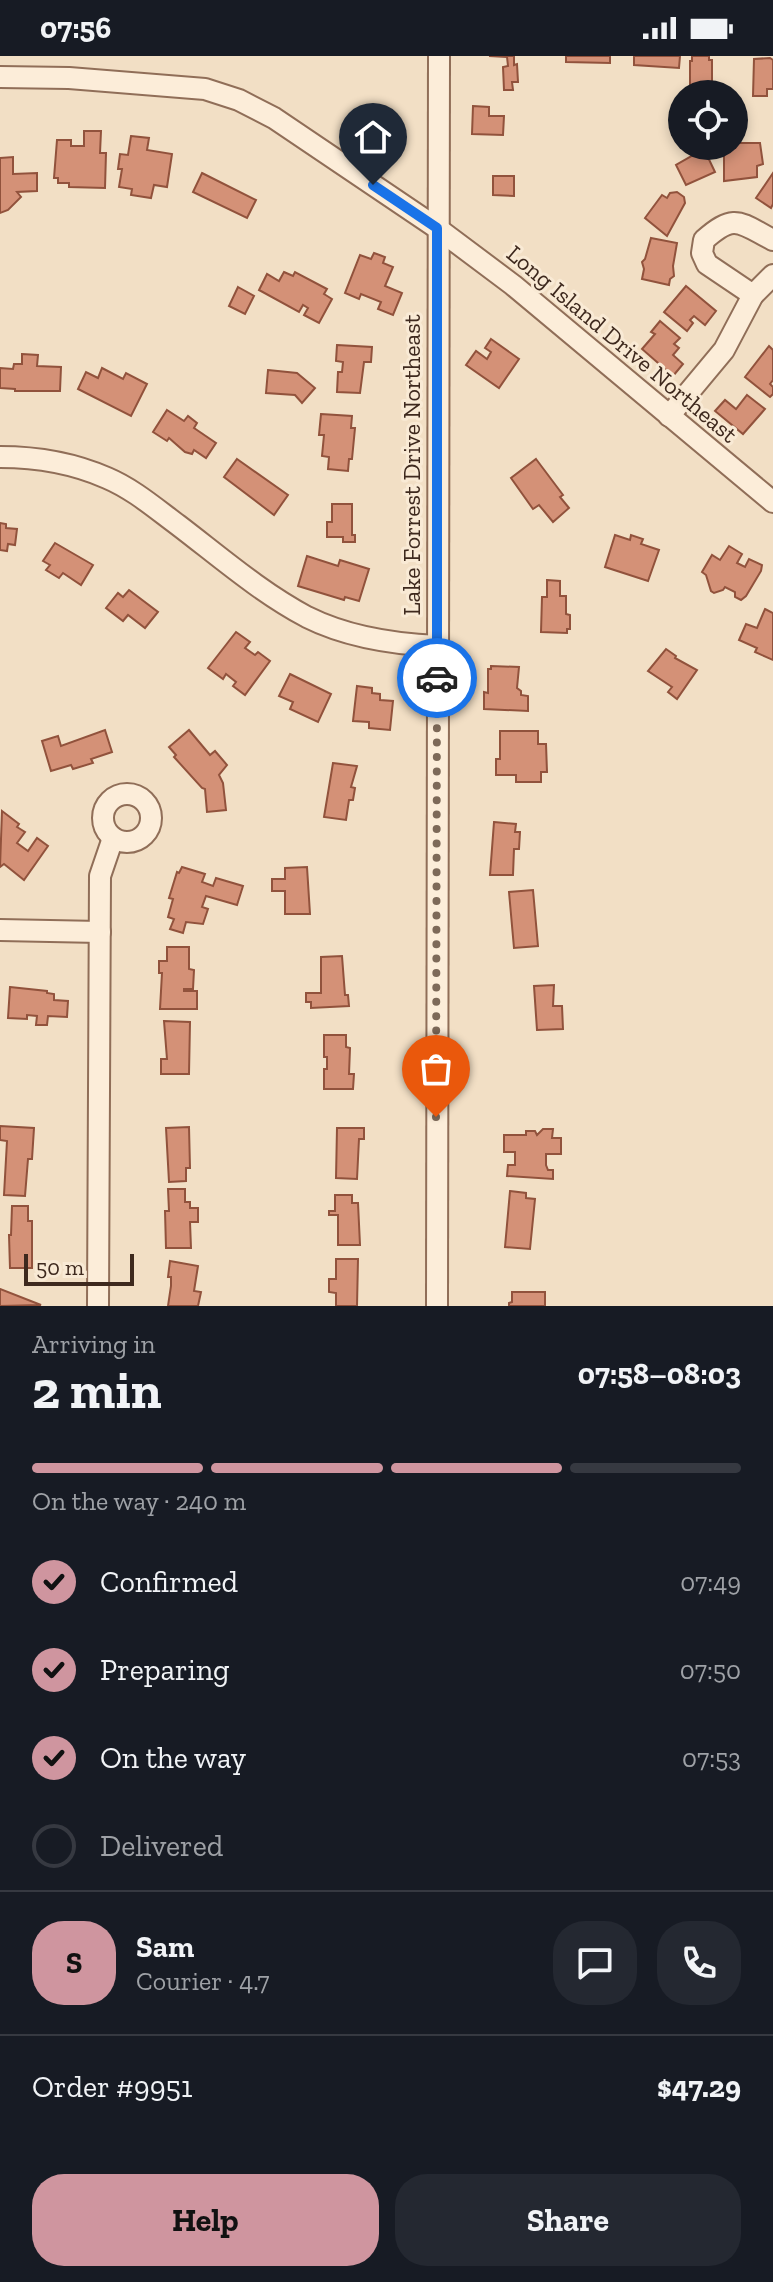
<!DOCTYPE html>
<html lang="en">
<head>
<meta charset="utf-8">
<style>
	body { margin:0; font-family:"Zilla Slab",serif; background:#242831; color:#f1f3f6; height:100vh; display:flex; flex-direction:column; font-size:30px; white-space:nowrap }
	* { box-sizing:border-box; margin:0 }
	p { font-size:26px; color:#9ea1a6 }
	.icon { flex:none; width:44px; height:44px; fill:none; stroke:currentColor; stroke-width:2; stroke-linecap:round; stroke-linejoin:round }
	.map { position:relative; height:1250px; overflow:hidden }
	.panel { display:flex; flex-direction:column; background:#171b24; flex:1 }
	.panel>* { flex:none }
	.tools { position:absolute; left:668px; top:24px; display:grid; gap:16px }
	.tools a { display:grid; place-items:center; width:80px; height:80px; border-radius:50%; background:#171b24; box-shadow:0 4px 12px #0003; font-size:40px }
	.scale { position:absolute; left:24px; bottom:20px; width:110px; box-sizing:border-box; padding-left:8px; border:4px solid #3e291e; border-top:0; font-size:22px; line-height:28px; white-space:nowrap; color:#3e291e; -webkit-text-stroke:6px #f9ead5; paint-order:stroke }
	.pin { position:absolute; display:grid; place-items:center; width:68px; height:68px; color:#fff; margin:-82px -34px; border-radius:50% 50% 50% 0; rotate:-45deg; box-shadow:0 0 8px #0007 }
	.pin .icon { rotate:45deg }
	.courier { position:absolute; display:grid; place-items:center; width:80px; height:80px; margin:-40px; border:6px solid #1a73e8; border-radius:50%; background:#fff; color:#222; box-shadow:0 2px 10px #0007 }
	.overview em { font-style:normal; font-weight:800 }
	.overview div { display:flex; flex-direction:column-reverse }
	.overview { display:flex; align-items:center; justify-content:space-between; height:136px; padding:0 32px }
	h1 { font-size:52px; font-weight:800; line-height:60px }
	.bar { display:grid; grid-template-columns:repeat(4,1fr); gap:12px 8px; align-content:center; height:96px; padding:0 32px }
	.bar i { height:10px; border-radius:6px; background:#363941 }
	.bar .selected { background:#cf959f }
	.bar p { grid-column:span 4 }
	.line { display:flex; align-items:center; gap:20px; padding:0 32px; border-top:2px solid #363941 }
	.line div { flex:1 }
	.round { display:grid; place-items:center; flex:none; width:84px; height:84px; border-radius:32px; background:#242831 }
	ol { padding:0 32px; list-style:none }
	li { display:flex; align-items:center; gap:24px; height:88px }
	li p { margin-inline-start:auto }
	li .icon { padding:8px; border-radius:50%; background:#cf959f; color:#111; stroke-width:4 }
	li:last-child { color:#9ea1a6 }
	li i { width:44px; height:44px; border:4px solid #363941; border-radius:50% }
	.button { display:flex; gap:16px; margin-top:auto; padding:16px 32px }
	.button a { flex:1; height:92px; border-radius:32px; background:#cf959f; color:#111; font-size:32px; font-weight:800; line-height:92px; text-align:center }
	.button a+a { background:#242831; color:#f1f3f6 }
	.status { display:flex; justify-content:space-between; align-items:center; height:56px; padding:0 40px; background:#171b24; direction:ltr }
	.status svg { height:22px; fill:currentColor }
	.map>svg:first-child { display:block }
	.building { fill:#d49177; stroke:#91523c; stroke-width:2 }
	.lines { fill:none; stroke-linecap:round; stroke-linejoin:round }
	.minor-casing { stroke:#906e58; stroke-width:24 }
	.minor { stroke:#fcedd9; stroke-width:20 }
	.done { stroke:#7d6958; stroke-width:8; stroke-dasharray:0 14.4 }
	.route { stroke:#1a73e8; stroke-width:10 }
	.labels { text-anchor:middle; stroke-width:6; stroke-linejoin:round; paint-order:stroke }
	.street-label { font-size:24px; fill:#3e291e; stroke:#f9ead5 }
</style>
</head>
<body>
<div class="status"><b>07:56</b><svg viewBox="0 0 49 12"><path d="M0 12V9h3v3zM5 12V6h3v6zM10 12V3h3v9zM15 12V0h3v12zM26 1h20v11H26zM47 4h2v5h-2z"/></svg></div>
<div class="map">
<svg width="773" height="1250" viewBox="0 0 773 1250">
	<rect width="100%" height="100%" fill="#f2dfc5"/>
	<!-- building -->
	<g class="building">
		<path d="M489,0H514V9L517,8L518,26H512L513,34H504L503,11L508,10L507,1Z"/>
		<path d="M566,0H610V7L566,6Z"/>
		<path d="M634,0H680L679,12L634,9Z"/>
		<path d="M692,0H709V4H712V38H690V5H692Z"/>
		<path d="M770,2L773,4V33H767V40H753L754,3Z"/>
		<path d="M473,50L489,51V60H504L503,79L472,78Z"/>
		<path d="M84,75H101L100,97H106L105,132L69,131V127H58V122H54L57,84H71V90H84Z"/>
		<path d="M131,80L149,82L147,94L172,98L167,131L154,129L151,142L131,139L132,133L119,131L122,113H118L120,98L128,99Z"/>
		<path d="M734,87H760L763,108L757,110V121L724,125V90H734Z"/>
		<path d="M704,93L715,116L686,129L676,109Z"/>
		<path d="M13,101V118L37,117V135L17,136L21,141L8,154L0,157V102Z"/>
		<path d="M202,117L256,144L247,162L193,136Z"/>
		<path d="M773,117V148L771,152L756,142Z"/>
		<path d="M493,120H514V140L493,139Z"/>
		<path d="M677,136L684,141L685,147L667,180L645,162L662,139L667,142L670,137Z"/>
		<path d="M651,182L677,187L673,210L674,220L670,223L669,229L642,223L644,213L642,206L645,203Z"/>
		<path d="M374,197L385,201L383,207L393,211L385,230L402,237L393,259L378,253L381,246L361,238L359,243L345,237L360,199L371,203Z"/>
		<path d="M284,216L293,220L295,216L327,233L324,238L332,243L319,267L304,259L308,252L303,249L299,256L259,234L267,218L279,225Z"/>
		<path d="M686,230L716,255L705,269L694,260L690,264L693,267L687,275L664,256Z"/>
		<path d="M238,231L254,240L245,258L229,250Z"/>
		<path d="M660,265L680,282L674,288L679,292L673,299L683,308L673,320L642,293L655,278L651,276Z"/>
		<path d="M491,283L519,303L499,332L466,309L476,295L487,303L491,296L485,292Z"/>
		<path d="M337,289L372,291L371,306H364L360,337L337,336L338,316H342L343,306L336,305Z"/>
		<path d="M769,290L773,294V324L770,328L773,331V338L770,341L745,321Z"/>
		<path d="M22,298L38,299L37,310L61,311L60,335H15V333L0,332V312L13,313L14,308H22Z"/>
		<path d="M102,312L123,323L126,317L147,328L131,360L78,333L86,316L98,322Z"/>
		<path d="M268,314L297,317L315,332L302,347L295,339L266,337Z"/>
		<path d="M747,339L765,353L743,378L715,355L725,344L736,353Z"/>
		<path d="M167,354L184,365L188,360L197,367L194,372L216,387L206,402L194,394L192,398L185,396L169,382L167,385L153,376Z"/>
		<path d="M321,358L352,360L351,372H355L352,403H349L348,415L328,413L329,401L322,400L324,379H319Z"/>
		<path d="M237,403L288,439L274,459L224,421Z"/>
		<path d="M536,403L563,439L560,441L569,452L553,466L539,449L533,453L511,422Z"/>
		<path d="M332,448H352V479H355V486H343V481H327V466H332Z"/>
		<path d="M0,467L6,468V472L17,473L15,489L8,488L7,495L0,494Z"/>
		<path d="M615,479L630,484L631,479L643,483L641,488L659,494L648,525L605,511Z"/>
		<path d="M55,487L93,509L81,529L63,517L59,522L46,514L50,509L43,505Z"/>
		<path d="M729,490L742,498L737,507L745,511L749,503L762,509L761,515L746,540L741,544L735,541V536L725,531L723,534L714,537L711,535L706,519L702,516L712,499L720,504Z"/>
		<path d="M307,500L338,510L340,504L369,513L359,545L345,541L344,544L298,530Z"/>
		<path d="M547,524L560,525V540H566V558L570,559V573H567V577L541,576L542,541H547Z"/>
		<path d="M129,534L158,556L145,572L128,559L123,565L106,552L118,537L123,541Z"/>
		<path d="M765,553L773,557V604L755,596L757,592L739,584L746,568L757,572Z"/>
		<path d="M236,576L250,586L245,592L255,599L258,596L270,605L245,639L233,630L236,626L226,618L223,623L208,612Z"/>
		<path d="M666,593L676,600L675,602L697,614L677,643L668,636L672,631L648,615Z"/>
		<path d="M491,610L519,611L517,632L521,635V639L528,640V655L484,653V636L488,637V613H491Z"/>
		<path d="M290,618L331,638L318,666L290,653L293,646L279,640Z"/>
		<path d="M357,630L372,632V637L380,638V644L393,645L390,674L369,672V666L353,665Z"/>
		<path d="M105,674L112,696L91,703L93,707L73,713L71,709L51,715L42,685L58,680L61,690Z"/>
		<path d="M189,674L210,699L215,695L227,709L219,719L223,727L226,754L207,756L205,733L202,732L174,701L176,699L169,691Z"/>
		<path d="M500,675H538V688H546L547,716H541V726H516V719H496V703H500Z"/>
		<path d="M333,707L357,710L351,731L355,732L353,744H349L346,764L324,761Z"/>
		<path d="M2,755L19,768L17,771L25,776L17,787L28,795L37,782L48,790L24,824L4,808L0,811Z"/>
		<path d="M494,766L516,768L515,776H520L519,793H514L513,819H490Z"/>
		<path d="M182,811L205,818L202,826L213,830L216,822L243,830L237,849L206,840L202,851L208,853L203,868L186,866L183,877L170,873L174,863L168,861L173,843L169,842L177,816L179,817Z"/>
		<path d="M307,811L310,858H285V835H272V823H285V812Z"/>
		<path d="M533,834L538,890L514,892L509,836Z"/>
		<path d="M167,891H189V913L194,914L193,933H184V935H197V953H160L162,917H159V905H167Z"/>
		<path d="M342,900L345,939H348L349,950L311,952V946H306V937H321V901Z"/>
		<path d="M554,929L553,950H562L563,973L537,974L534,930Z"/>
		<path d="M10,931L47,935V937L54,938V944L68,945L67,961L48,960L47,969H36L37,960L27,959V963L8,962Z"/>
		<path d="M164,965L190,966L189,1018H161V1003H167Z"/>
		<path d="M324,979H346V991L350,992L349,1018H354L353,1033H324V1013H327V1001H324Z"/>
		<path d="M0,1070L34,1072L32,1103H28L25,1140L4,1139L7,1085L0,1084Z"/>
		<path d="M189,1071L190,1112H186V1125L169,1126L166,1072Z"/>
		<path d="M337,1072H364V1083H359L357,1123L336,1122Z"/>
		<path d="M543,1073H553L552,1082H561V1098H546V1109L548,1114H553V1123L507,1120L508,1109H515V1096H504V1079H526V1075H535L537,1079Z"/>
		<path d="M168,1133H185V1146H190V1152H198V1166H190L191,1192H166L165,1155H169Z"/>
		<path d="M510,1135L526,1137V1142L535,1143L530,1193L505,1191Z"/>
		<path d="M335,1139H352V1147H358L360,1189H338V1159H329V1155H335Z"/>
		<path d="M12,1150H28V1165H32V1212H10L9,1179H11Z"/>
		<path d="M336,1203H358L357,1250H336V1237L329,1236V1223H336Z"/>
		<path d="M170,1205L198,1210L194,1235L201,1236L198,1250H168L171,1230V1221H168Z"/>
		<path d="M0,1233L41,1249L0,1250Z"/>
		<path d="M512,1236H545V1250H509V1247L512,1246Z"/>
	</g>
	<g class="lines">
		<!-- minor casing -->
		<g class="minor-casing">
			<g id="minor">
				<path d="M0,21L69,22L205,33L239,44L274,62L437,172L513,229L773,446"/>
				<path d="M773,184C740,167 735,156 704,184L702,197L707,208L753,239L773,219"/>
				<path d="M669,360L724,294L753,239"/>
				<path d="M0,401C37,401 73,407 107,422C133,433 155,452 178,469C220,501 260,536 307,561C347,581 392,588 437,590"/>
				<circle cx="127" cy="762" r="24"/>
				<path d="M0,874L100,876"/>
				<path d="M98,1250L100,820L113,782"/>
				<path d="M437,1250L439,0"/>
			</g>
		</g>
		<!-- minor -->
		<use href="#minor" class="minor"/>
	</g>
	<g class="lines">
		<!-- done -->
		<path class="done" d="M436,1061L437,622"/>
		<!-- route -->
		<path class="route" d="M373,129L437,172V622"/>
	</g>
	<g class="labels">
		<!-- street labels -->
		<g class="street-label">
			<text transform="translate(622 288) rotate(40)" y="8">Long Island Drive Northeast</text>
			<text transform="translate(412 409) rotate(-90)" y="8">Lake Forrest Drive Northeast</text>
		</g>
	</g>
</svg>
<div class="tools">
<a><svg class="icon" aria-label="locate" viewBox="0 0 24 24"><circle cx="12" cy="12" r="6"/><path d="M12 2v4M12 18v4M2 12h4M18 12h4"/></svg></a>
</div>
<div class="scale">50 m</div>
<div class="pin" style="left:436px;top:1061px;background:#ea580c"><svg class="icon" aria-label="bag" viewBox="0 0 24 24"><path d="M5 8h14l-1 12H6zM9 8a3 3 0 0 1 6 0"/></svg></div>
<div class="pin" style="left:373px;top:129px;background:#1f2937"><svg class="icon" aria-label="home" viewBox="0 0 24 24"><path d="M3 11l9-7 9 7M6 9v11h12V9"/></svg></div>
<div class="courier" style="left:437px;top:622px"><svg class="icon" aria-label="car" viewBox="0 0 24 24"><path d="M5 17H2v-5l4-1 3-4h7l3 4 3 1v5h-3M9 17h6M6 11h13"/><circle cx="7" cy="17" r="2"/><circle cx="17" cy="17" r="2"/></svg></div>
</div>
<section class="panel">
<div class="overview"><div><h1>2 min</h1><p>Arriving in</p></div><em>07:58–08:03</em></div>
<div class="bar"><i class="selected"></i><i class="selected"></i><i class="selected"></i><i></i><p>On the way · 240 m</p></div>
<ol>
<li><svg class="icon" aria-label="check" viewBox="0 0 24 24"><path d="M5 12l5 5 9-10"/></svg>Confirmed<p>07:49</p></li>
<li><svg class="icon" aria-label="check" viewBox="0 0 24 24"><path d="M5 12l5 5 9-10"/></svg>Preparing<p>07:50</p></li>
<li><svg class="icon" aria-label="check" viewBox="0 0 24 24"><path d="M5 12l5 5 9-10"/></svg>On the way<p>07:53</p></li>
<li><i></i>Delivered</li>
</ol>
<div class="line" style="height:144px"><b class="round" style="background:#cf959f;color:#111">S</b><div><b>Sam</b><p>Courier · 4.7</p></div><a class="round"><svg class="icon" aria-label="chat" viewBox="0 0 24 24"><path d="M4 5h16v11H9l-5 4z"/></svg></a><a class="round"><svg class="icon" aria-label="phone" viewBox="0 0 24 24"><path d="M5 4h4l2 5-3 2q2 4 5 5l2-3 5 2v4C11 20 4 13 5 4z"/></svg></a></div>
<div class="line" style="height:104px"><div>Order #9951</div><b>$47.29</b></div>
<div class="button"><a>Help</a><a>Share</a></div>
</section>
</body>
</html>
